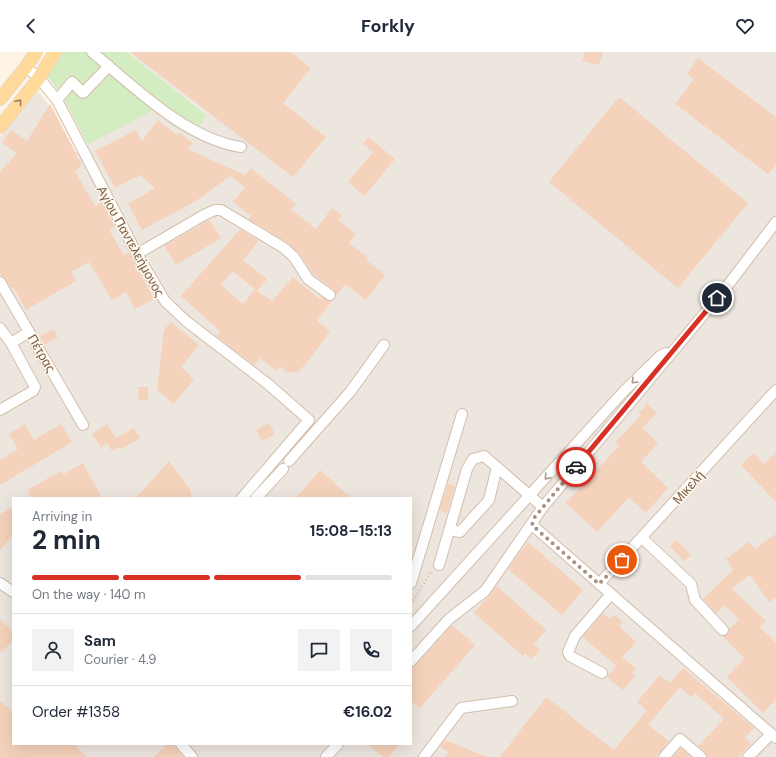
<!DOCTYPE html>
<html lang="en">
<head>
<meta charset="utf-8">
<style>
	body { margin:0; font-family:"DM Sans",sans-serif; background:#f2f2f3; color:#1f2937; height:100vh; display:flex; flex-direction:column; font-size:15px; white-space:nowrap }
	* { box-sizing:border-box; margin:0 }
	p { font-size:13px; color:#747a83 }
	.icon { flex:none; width:22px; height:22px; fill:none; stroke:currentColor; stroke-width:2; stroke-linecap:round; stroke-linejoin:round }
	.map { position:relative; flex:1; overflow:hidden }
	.drawer { position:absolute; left:12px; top:445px; width:400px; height:248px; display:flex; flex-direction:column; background:#fff; border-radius:0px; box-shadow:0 4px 16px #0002 }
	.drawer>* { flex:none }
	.pin { position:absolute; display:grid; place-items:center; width:34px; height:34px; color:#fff; margin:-17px; border:2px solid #fff; border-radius:50%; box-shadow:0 1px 4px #0007 }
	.courier { position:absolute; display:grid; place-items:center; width:40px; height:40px; margin:-20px; border:3px solid #d93025; border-radius:50%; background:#fff; color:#222; box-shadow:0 1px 5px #0007 }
	.summary em { font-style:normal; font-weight:700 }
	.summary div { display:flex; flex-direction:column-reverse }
	.summary { display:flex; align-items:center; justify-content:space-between; height:68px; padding:0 20px }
	h1 { font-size:26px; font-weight:700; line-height:30px }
	.bar { display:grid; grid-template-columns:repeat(4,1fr); gap:6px 4px; align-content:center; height:48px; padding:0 20px }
	.bar i { height:5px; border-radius:3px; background:#e0e1e3 }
	.bar .active { background:#d93025 }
	.bar p { grid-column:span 4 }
	.line { display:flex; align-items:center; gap:10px; padding:0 20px; border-top:1px solid #e0e1e3 }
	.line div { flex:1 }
	.round { display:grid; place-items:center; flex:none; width:42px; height:42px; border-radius:0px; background:#f2f2f3 }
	header { display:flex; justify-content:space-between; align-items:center; height:52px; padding:0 20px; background:#fff; font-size:18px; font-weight:700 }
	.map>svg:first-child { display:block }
	.industrial { fill:#ede6df; fill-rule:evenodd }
	.green { fill:#d3ecc2 }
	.building { fill:#f5d2bb; fill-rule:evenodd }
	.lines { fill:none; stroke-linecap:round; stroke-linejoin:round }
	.minor-casing { stroke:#d2beac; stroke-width:12 }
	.major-casing { stroke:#dcd4cf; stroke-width:14 }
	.path { stroke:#dab59d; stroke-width:2; stroke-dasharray:1 3; stroke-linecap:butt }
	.minor { stroke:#fff; stroke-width:10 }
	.major { stroke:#ffda9a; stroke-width:13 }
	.oneway { stroke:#a08061 }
	.oneway2 { stroke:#ae9c91 }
	.done { stroke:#a7907f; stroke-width:4; stroke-dasharray:0 7.2 }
	.route { stroke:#d93025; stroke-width:5 }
	.labels { text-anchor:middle; stroke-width:3; stroke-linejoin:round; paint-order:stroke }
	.street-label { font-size:13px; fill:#785a48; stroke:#fff8ec }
</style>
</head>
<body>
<header><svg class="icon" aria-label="back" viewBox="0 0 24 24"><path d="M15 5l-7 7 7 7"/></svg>Forkly<svg class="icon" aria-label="heart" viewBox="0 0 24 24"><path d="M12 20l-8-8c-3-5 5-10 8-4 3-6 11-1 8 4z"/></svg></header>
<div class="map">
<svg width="776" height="705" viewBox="0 0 776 705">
	<rect width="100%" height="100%" fill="#fef4e5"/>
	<!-- industrial -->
	<path class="industrial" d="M127,0H776V705H0V85L38,39L53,59L75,100L154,58L193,84L207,62ZM13,446H411V692H13Z"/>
	<!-- green -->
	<path class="green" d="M63,0H127L207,63L193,84L154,58L88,93L63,45L47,24Z"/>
	<!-- building -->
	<g class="building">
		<path d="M130,0H291L311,16L283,51L326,85L293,125Z"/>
		<path d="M585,0H603L599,13L582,9Z"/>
		<path d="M698,6L776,65V112L768,122L675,52L694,27L687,22Z"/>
		<path d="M619,45L748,151L678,236L549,130Z"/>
		<path d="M50,52L82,113L75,120L95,154L102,150L115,174L109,178L124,203L129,201L154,247L135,257L126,240L112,248L89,210L71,220L76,229L26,258L13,235L11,236L0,221V120L17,101L2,91L11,78L27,89Z"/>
		<path d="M158,68L177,83L180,81L193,91L187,97L245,123L251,116L296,152L291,158L316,177L332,156L342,163L338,168L356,182L349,191L368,206L366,208L385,223L366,248L345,232L336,244L334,238L313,222L300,202L288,191L248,167L251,164L233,150L245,135L230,124L196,149L142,178L128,152L155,136L140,123L115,136L95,99L136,78L142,89Z"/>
		<path d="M368,85L395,107L364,144L348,130L373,100L363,92Z"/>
		<path d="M209,168L221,186L176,213L164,194Z"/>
		<path d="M240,177L259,189L243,208L267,227L257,239L272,249L293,225L323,250L319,243L327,248L332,249L317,269L330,280L299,320H286L280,314L276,319L260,306L254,313L216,284L220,279L181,244ZM233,219L257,239L255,237L243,252L221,233Z"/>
		<path d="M171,270L199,293L181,315L194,327L174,352L157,338L164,278Z"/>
		<path d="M54,277L58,285L44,293L40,284Z"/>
		<path d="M138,335H148V348H139Z"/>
		<path d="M647,352L657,361L642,376L658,391L641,410L668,436L646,461L629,445L597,480L566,451L619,394L615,391L641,363L639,361Z"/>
		<path d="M269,371L275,382L262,389L256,378Z"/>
		<path d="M25,372L34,388L61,372L72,390L0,433V408L18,397L9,382Z"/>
		<path d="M107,372L116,386L134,376L140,386L121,397L119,395L112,399L107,391L101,396L92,382Z"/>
		<path d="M776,400V450L741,413L753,401L764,412Z"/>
		<path d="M169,409L191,439V446H136Z"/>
		<path d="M83,411L102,446H31L27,438L61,419L62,423Z"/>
		<path d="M320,418L351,446H296Z"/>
		<path d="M448,432L455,434L447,461L440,459Z"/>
		<path d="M13,455V483L0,498V462Z"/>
		<path d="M776,482V545L769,550L750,523L732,537L766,569L760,575L776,591V647L763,661L727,625L744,606L722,584L728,582L729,577L739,567L724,553L716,561L703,547L733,518L726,507L749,490L755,497Z"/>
		<path d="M676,488L691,503L684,509L670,494Z"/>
		<path d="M528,490L583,538L562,563L508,517Z"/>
		<path d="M497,534L546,578L534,592L540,598L531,607L525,601L523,604L474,561Z"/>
		<path d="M603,561L610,567L614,563L623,570L619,574L636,590L622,605L636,617L632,621L635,624L623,638L607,625L616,614L583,585Z"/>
		<path d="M0,567L13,580V589L0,601Z"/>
		<path d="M452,573L475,593L420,656L411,649V616L416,613Z"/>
		<path d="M683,616L754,676L745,686L751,692L738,705H707L705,700L698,694L724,667L695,641L691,645L680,635L648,673L669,689L656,705H500L546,645L614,698L647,658L637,650L660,623L670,631Z"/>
		<path d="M0,649L13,660V692H74L87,705H0Z"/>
		<path d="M445,688L487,705H445L448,700L440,695Z"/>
		<path d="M167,692H173L183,705H154Z"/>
		<path d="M368,692H400L388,705H383Z"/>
		<path d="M681,696L691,705H673Z"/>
	</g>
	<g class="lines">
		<!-- minor casing -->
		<g class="minor-casing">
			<g id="minor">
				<path d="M92,0C133,34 186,87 241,95"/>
				<path d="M26,15L39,26L57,48L137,202L165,249L186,269L268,332L309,368L242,446"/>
				<path d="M57,48L72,30L83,41L109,14"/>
				<path d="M137,202L204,163L215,158H221L284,196L294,205L308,227L330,243"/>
				<path d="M0,230L83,373"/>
				<path d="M0,276L11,291L35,335L33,339L0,358"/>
				<path d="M11,291L29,280"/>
				<path d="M289,409L350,340L384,293"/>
				<path d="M256,446L283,417"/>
				<path d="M532,473L776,686"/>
				<path d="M451,478L460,480L489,448L497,415"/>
				<path d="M642,486L691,532L695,548L723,578"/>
				<path d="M439,513L467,417L473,407L484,404L543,455"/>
				<path d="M0,531L13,540"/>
				<path d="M411,531L462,362"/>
				<path d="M599,532L776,338"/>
				<path d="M411,574L624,339L660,304L666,301"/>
				<path d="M411,609L449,567L485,539L543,455L725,237L776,170"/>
				<path d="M602,621L570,604L568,600L575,584L611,542"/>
				<path d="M181,692L192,705"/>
				<path d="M326,705L338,692"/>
				<path d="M424,705L461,656L512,649"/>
				<path d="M664,705L680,687L701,705"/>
				<path d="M748,705L771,682"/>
			</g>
		</g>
		<!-- major casing -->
		<g class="major-casing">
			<g id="major">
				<path d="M0,47L26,15L36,0"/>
				<path d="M0,75L39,26L55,0"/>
			</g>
		</g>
		<!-- path -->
		<path class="path" d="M411,552L431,520"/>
		<!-- minor -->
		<use href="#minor" class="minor"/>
		<!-- major -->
		<use href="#major" class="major"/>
	</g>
	<!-- one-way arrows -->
	<defs><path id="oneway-chevron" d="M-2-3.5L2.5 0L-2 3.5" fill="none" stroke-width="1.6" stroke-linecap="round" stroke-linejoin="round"/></defs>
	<use class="oneway" href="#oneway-chevron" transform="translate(19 50) rotate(-51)"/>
	<g class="oneway2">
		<use href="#oneway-chevron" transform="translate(634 329) rotate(136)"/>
		<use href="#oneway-chevron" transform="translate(547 425) rotate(132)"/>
	</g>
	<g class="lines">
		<!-- done -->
		<path class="done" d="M576,415L534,466L532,473L599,532L622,508"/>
		<!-- route -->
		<path class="route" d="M576,415L717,246"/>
	</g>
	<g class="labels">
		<!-- street labels -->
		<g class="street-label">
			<text transform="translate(131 189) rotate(61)" y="5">Αγίου Παντελεήμονος</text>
			<text transform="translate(42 301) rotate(60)" y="5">Πέτρας</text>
			<text transform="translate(688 435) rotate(-48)" y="5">Μικελή</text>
		</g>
	</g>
</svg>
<div class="pin" style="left:622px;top:508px;background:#ea580c"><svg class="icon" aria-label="bag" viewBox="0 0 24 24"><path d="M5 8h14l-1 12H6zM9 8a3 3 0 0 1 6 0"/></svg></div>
<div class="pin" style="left:717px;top:246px;background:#1f2937"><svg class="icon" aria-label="home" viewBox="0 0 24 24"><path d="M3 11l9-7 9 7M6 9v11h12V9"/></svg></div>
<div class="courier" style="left:576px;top:415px"><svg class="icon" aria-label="car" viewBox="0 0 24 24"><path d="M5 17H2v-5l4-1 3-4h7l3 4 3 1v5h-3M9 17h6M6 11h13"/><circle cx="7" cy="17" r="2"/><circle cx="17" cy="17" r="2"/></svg></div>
<section class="drawer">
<div class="summary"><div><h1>2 min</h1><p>Arriving in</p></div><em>15:08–15:13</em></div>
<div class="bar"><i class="active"></i><i class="active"></i><i class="active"></i><i></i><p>On the way · 140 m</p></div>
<div class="line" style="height:72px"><a class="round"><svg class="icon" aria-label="person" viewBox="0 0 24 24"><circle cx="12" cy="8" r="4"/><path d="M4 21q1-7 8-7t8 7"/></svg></a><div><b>Sam</b><p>Courier · 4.9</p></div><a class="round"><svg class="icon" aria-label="chat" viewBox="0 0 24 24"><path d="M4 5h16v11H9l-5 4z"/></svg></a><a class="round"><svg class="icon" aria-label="phone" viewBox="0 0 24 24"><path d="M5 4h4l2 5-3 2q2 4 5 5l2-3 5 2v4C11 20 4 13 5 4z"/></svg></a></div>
<div class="line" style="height:52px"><div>Order #1358</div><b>€16.02</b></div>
</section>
</div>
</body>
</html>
